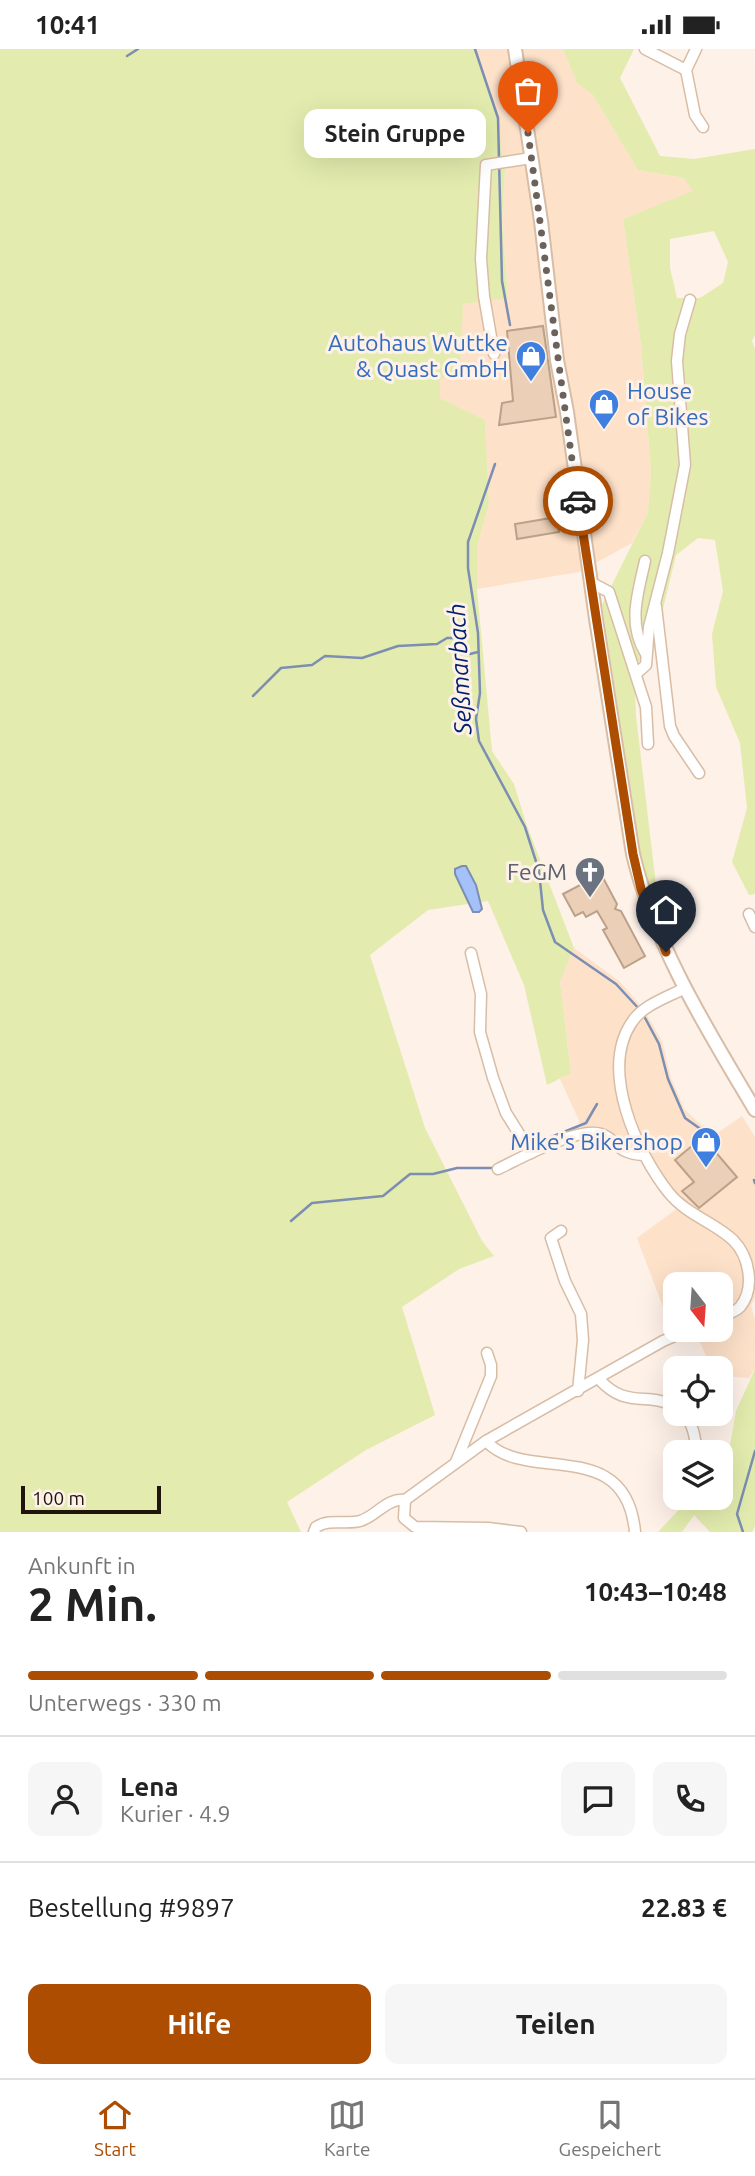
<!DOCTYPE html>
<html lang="de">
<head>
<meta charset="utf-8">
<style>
	body { margin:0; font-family:Ubuntu,sans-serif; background:#f6f6f6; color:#222; height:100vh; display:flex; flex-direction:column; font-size:26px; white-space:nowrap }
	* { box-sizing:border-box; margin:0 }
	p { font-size:23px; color:#767676 }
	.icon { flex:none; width:38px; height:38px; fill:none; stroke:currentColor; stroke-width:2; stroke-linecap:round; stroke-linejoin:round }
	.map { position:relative; height:1483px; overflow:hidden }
	.side { display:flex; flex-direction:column; background:#fff; flex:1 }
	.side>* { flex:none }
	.needle { width:46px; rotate:163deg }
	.fabs { position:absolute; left:663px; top:1223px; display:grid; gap:14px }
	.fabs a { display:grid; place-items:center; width:70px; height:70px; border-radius:14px; background:#fff; box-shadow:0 7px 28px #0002; font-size:35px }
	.scale { position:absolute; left:21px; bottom:18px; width:140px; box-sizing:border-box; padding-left:7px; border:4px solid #1f150d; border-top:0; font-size:19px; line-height:24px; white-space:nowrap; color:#1f150d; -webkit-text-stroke:5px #fdf1e8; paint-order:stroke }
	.pin { position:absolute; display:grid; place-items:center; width:60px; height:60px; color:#fff; margin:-72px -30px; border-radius:50% 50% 50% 0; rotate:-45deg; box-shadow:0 0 7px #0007 }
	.pin .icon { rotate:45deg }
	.courier { position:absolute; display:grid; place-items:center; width:70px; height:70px; margin:-35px; border:5px solid #ad4d01; border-radius:50%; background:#fff; color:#222; box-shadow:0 2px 9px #0007 }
	.bubble { position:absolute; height:49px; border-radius:14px; background:#fff; box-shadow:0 7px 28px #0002; font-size:23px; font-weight:700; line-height:49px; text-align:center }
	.head em { font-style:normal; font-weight:700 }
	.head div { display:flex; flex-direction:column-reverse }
	.head { display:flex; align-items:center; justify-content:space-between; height:119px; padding:0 28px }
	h1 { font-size:46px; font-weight:700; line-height:52px }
	.bar { display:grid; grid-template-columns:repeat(4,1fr); gap:10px 7px; align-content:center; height:84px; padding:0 28px }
	.bar i { height:9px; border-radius:5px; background:#e0e0e0 }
	.bar .current { background:#ad4d01 }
	.bar p { grid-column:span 4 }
	.line { display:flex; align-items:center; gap:18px; padding:0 28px; border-top:2px solid #e0e0e0 }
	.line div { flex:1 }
	.round { display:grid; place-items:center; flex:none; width:74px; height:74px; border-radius:14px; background:#f6f6f6 }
	.primary-button { display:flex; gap:14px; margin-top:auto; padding:14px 28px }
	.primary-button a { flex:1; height:80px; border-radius:14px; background:#ad4d01; color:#fff; font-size:28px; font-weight:700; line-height:80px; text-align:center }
	.primary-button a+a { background:#f6f6f6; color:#222 }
	.status { display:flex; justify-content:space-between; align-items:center; height:49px; padding:0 35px; background:#fff; direction:ltr }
	.status svg { height:19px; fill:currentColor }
	.menu { display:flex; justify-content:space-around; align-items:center; height:98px; border-top:2px solid #e0e0e0; background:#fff; font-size:19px; color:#767676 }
	.menu a { display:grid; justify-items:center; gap:4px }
	.menu .current { color:#ad4d01 }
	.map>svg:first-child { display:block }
	.built { fill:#fde1c9 }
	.green { fill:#e3ecae; fill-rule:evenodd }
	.water { fill:#a4c2f9; stroke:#7c8eb2; stroke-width:2 }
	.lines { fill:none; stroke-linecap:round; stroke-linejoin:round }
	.stream { stroke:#7c8eb2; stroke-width:2.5 }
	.building { fill:#ebcfb7; stroke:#bba18a; stroke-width:2 }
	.minor-casing { stroke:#d8bda6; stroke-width:13 }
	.secondary-casing { stroke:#d8bda6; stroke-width:16 }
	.minor { stroke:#fff; stroke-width:10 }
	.secondary { stroke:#fff; stroke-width:12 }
	.done { stroke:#6d625a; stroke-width:7; stroke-dasharray:0 12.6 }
	.route { stroke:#ad4d01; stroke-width:9 }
	.labels { text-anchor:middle; stroke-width:6; stroke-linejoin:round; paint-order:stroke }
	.shop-label { font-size:23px; fill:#366cbe; stroke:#fdf1e8; text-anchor:end }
	.worship-label { font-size:23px; fill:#5b616d; stroke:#fdf1e8; text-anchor:end }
	.water-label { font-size:24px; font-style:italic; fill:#00226e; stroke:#fdf1e8 }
</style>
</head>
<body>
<div class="status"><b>10:41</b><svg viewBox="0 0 49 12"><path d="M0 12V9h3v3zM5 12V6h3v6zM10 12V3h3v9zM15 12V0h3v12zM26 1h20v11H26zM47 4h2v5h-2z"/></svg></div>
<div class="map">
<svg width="755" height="1483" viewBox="0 0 755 1483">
	<rect width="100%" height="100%" fill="#fdf1e8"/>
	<!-- built -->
	<g class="built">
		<path d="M476,0H563L577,34L593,46L638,121L684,129L694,142L623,170L641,295L651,423L648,463L632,494L579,523L477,540V498L489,455L485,371L440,349L439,330L460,325L462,255L508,248L502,172L505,121L495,55Z"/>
		<path d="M574,899L619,932L643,959L662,992L671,1029L684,1060L713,1087L742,1067L755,1088V1248L751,1257L755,1272V1320L749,1329L721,1327V1320L711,1319L695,1281H721V1236H676L675,1280L672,1282L637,1189L686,1153L672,1139L652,1108L597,1077L582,1078L560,1030L571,1023L560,933Z"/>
	</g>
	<!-- green -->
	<g class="green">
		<path d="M0,0H476L495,55L505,121L502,172L508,249L463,255L460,325L440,330V349L485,371L489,455L477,498V540L492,702L514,735L527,777L574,899L560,933L571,1024L547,1036L524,936L488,852L428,861L370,906L425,1079L482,1192L494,1207L459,1220L402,1258L435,1366L366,1401L287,1453L301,1483H0Z"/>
		<path d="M563,0H634L620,29L660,107L694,110L755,100V286L752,292L755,300V845L749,846L732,813L747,759L740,694L716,638L712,585L723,542L715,491L698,489L676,506L652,605L634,615L636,667L660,870L644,827L602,556L648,463L651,423L641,295L623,170L693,142L684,129L638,121L593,46L577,34ZM714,182L728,213L723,234L700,249H677L670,219V190Z"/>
		<path d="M755,1320V1477L752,1483H710L694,1466L682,1483H658L690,1449H721V1419L727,1413L736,1362Z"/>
	</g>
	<!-- water -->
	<path class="water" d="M462,817H466L476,836L482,860L479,863H473L455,825V820Z"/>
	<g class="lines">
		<!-- stream -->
		<g class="stream">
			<path d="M475,0L498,69L502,232L510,276"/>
			<path d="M127,7L138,0"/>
			<path d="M495,415L468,493V519L478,584L480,644L476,670L479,692L525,778L539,822L543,861L555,893L616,935L640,961"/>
			<path d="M253,647L281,619L312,616L325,607L362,609L398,597L437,595L447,589H456L470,605L478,603"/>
			<path d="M644,967L659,995L668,1030L685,1069L709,1086"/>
			<path d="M539,1093L586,1074L597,1055"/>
			<path d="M754,1131L755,1134"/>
			<path d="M291,1172L312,1154L383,1147L410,1125H433L457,1119H495"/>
			<path d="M743,1483L737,1465L755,1402"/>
		</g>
	</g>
	<!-- building -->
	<g class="building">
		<path d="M543,277L556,368L499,376L502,354L513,352L507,282Z"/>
		<path d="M557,468L559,483L517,490L515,475Z"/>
		<path d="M601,825L617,855L615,860L621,862L645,907L624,919L603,881L607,879L597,862L586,868L583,863L575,867L563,845Z"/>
		<path d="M699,1091L707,1093L737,1128L699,1159L682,1142L694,1133L675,1111Z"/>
	</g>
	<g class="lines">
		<!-- minor casing -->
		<g class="minor-casing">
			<g id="minor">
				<path d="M645,0L686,21L696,0"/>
				<path d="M686,21L695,66L703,78"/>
				<path d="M494,305L484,247L481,210L486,116L531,109"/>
				<path d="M645,512C638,544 627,575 646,605"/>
				<path d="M590,533L609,543L646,658L648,695"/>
				<path d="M656,557L670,677L674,687L699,724"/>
				<path d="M637,624L646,616L649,578L668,504L685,416L677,312L680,285L690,251"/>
				<path d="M749,865L755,878"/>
				<path d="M471,904L481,945L480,983L493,1029L506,1064L531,1104"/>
				<path d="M685,939C668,948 643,956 632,973C599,1021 637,1104 669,1144C687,1166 714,1173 733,1191C750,1208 755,1240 740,1258C735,1263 727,1265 721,1268"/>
				<path d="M498,1120C519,1110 578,1077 601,1085C619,1091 614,1104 643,1106"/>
				<path d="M561,1182L551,1189L565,1232L581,1265L583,1291L578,1342"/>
				<path d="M599,1330C626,1361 649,1342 676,1358"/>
				<path d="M684,1365C693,1375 696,1390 696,1404"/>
				<path d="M486,1392C526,1436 626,1385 635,1483"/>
				<path d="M456,1413L491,1327V1316L487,1304"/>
				<path d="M405,1451L404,1469L415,1478L488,1479L521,1483"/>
				<path d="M314,1483L316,1478C331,1469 344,1476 360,1472C377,1467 386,1449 405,1451L486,1392L663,1292L689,1281"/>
			</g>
		</g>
		<!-- secondary casing -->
		<g class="secondary-casing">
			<path id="secondary" d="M515,0L541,172L557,311L567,363L596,570L633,805C655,898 707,980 755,1061"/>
		</g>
		<!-- minor -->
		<use href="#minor" class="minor"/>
		<!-- secondary -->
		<use href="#secondary" class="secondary"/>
	</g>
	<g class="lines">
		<!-- done -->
		<path class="done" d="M528,84C545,207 560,330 578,452"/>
		<!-- route -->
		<path class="route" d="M578,452L633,805L641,840L666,903"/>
	</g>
	<!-- icons -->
	<defs>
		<g id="shop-pin" transform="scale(1.575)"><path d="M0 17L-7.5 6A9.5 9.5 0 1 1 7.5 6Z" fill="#3f7fe0" stroke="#fdf1e8"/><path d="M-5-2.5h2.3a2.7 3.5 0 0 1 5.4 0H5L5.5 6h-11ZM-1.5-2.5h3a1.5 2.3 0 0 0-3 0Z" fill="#fff"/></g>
		<g id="church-pin" transform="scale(1.575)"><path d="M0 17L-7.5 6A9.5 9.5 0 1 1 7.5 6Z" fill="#6b7280" stroke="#fdf1e8"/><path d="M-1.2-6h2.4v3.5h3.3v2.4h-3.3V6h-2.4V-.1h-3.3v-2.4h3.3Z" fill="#fff"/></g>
	</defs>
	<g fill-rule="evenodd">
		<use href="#shop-pin" x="531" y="307"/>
		<use href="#shop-pin" x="604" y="355"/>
		<use href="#church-pin" x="590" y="823"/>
		<use href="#shop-pin" x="706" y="1093"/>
	</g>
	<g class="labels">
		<!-- shop labels -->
		<g class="shop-label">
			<text x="508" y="302">Autohaus Wuttke<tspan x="508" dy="26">&amp; Quast GmbH</tspan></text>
			<text x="627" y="350" text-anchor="start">House<tspan x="627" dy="26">of Bikes</tspan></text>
			<text x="683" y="1101">Mike's Bikershop</text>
		</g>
		<!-- worship labels -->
		<g class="worship-label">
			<text x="567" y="831">FeGM</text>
		</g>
		<!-- water labels -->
		<g class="water-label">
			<text transform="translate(460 620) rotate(-93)" y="8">Seßmarbach</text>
		</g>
	</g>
</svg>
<div class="fabs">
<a><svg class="needle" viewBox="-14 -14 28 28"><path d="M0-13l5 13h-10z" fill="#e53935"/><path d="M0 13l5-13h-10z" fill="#767676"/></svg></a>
<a><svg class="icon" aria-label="locate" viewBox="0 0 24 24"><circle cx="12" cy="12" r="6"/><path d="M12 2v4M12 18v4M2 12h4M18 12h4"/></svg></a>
<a><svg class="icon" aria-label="layers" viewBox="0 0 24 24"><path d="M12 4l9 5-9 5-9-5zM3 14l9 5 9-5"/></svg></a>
</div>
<div class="scale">100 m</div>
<div class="pin" style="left:528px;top:84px;background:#ea580c"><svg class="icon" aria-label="bag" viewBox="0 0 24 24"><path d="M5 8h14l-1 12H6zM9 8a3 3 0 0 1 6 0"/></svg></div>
<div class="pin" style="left:666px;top:903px;background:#1f2937"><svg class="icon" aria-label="home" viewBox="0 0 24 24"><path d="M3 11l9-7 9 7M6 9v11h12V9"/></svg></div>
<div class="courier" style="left:578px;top:452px"><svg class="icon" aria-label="car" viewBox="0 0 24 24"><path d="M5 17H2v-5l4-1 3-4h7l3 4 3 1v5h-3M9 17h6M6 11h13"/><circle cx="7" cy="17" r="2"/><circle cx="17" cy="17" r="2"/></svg></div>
<div class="bubble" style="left:304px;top:60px;width:182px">Stein Gruppe</div>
</div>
<section class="side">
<div class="head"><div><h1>2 Min.</h1><p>Ankunft in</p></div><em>10:43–10:48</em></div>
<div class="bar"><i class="current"></i><i class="current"></i><i class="current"></i><i></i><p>Unterwegs · 330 m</p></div>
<div class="line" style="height:126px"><a class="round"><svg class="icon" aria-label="person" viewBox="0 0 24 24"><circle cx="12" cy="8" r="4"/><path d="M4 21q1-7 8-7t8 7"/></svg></a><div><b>Lena</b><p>Kurier · 4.9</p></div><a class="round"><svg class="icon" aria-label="chat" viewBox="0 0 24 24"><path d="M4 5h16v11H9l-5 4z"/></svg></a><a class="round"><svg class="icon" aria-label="phone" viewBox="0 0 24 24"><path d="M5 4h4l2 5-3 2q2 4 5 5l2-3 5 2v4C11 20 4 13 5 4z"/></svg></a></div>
<div class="line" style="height:91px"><div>Bestellung #9897</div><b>22.83 €</b></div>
<div class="primary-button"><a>Hilfe</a><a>Teilen</a></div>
</section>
<nav class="menu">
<a class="current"><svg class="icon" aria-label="home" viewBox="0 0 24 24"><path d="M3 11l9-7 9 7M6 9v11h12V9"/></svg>Start</a>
<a><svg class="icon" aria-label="map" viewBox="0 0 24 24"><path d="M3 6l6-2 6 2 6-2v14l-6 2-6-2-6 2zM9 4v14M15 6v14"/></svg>Karte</a>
<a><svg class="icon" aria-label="saved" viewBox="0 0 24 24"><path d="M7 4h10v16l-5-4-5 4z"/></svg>Gespeichert</a>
</nav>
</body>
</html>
